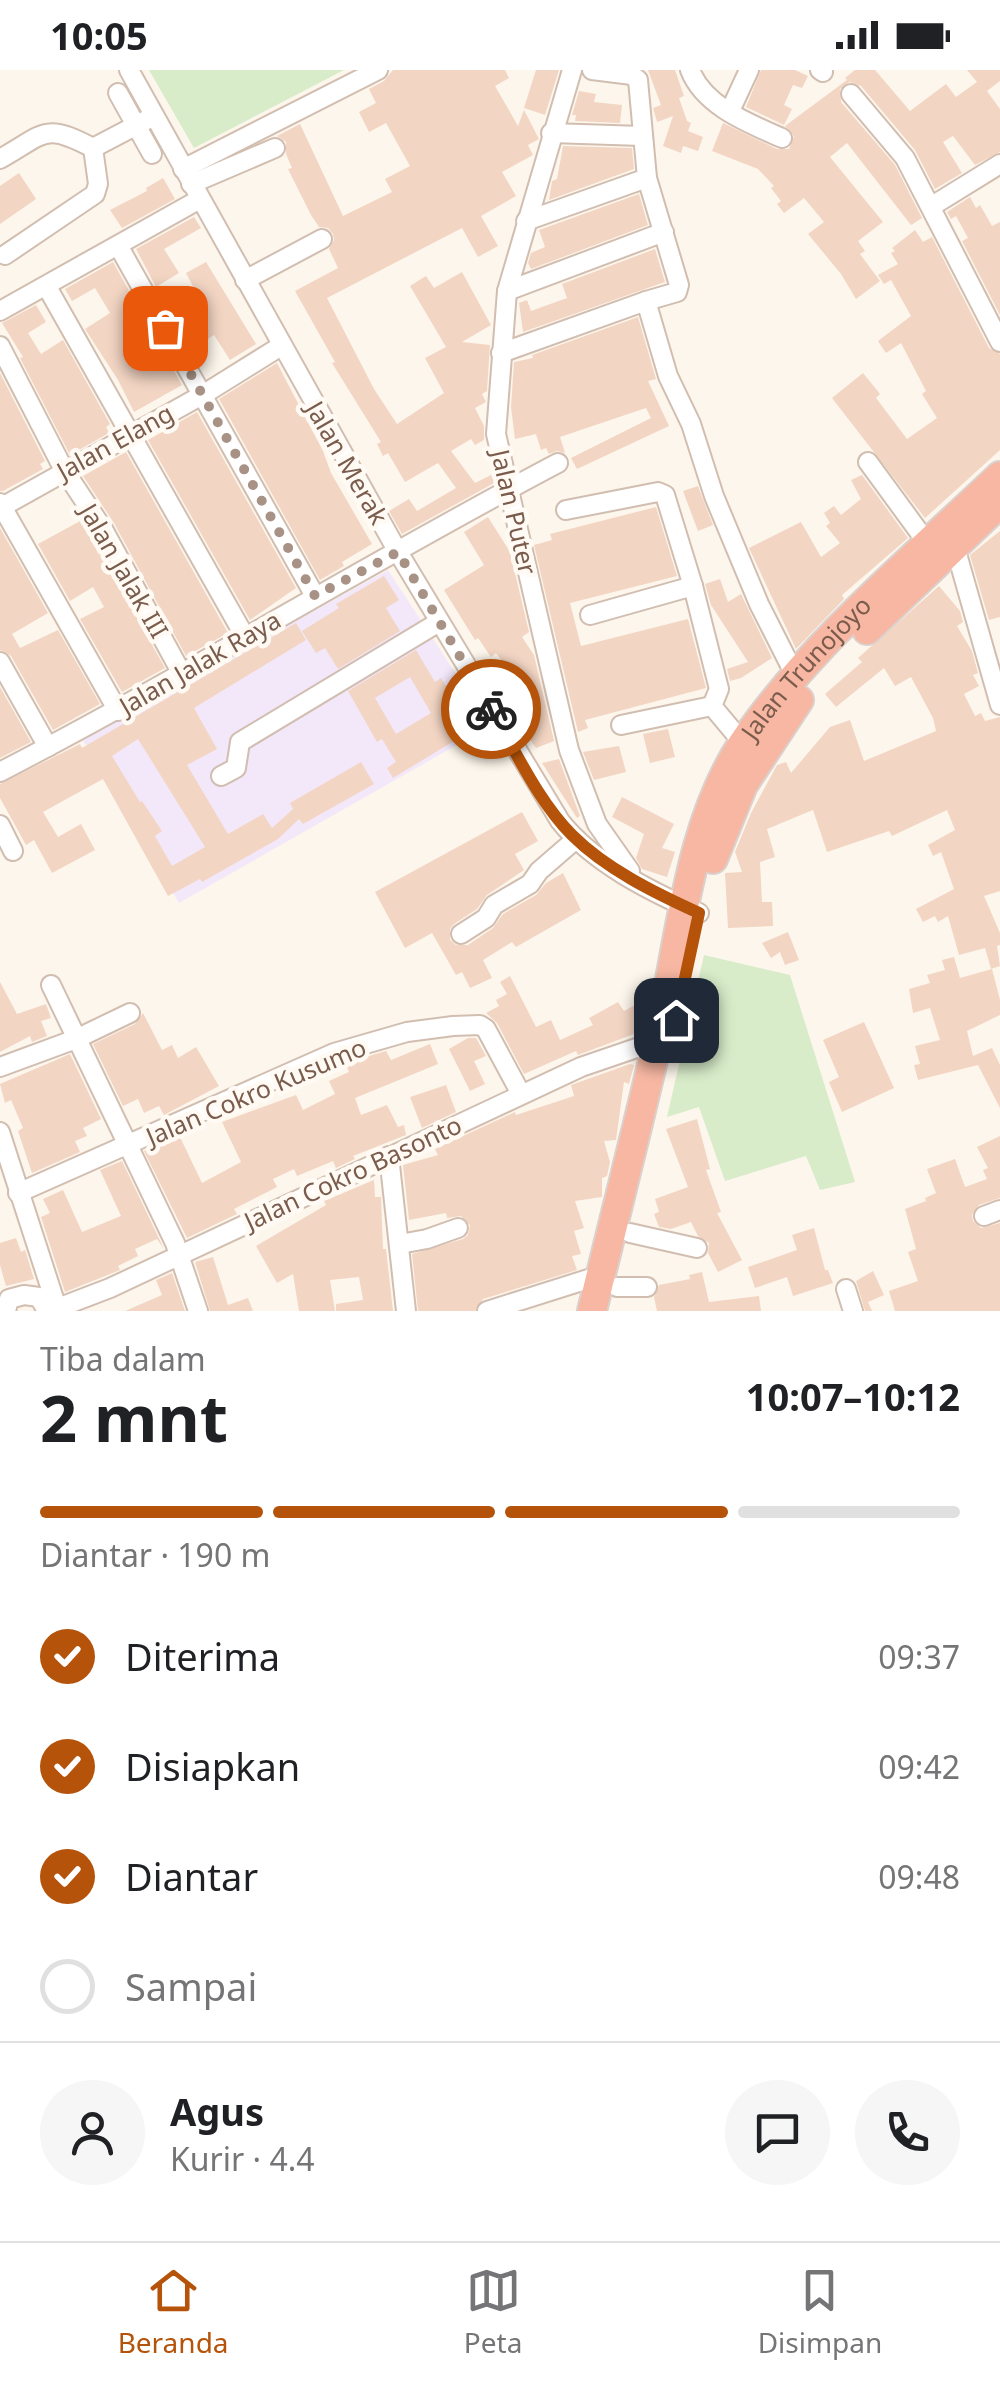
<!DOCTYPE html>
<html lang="id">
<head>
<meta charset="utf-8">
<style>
	body { margin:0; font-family:"Noto Sans",sans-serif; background:#f6f6f6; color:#202124; height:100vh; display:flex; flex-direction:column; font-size:38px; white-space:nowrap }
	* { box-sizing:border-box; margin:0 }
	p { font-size:32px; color:#757577 }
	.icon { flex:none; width:55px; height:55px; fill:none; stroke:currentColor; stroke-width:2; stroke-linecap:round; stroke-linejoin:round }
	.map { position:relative; height:1241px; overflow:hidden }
	.drawer { display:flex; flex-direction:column; background:#fff; flex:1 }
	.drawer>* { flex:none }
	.pin { position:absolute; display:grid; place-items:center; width:85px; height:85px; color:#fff; margin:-42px; border-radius:20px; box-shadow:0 5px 15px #0006 }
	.courier { position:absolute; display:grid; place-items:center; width:100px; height:100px; margin:-50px; border:8px solid #b45309; border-radius:50%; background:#fff; color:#222; box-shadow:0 2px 12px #0007 }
	.head em { font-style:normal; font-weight:700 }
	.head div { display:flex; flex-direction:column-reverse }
	.head { display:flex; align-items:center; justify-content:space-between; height:170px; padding:0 40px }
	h1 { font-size:65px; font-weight:700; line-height:75px }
	.bar { display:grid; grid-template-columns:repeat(4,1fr); gap:15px 10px; align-content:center; height:120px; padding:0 40px }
	.bar i { height:12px; border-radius:8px; background:#e0e0e0 }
	.bar .on { background:#b45309 }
	.bar p { grid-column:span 4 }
	.line { display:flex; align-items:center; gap:25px; padding:0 40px; border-top:2px solid #e0e0e0 }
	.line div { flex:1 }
	.round { display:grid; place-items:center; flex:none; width:105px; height:105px; border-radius:52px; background:#f6f6f6 }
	ol { padding:0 40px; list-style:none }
	li { display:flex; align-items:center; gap:30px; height:110px }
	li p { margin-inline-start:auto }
	li .icon { padding:10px; border-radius:50%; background:#b45309; color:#fff; stroke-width:4 }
	li:last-child { color:#757577 }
	li i { width:55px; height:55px; border:5px solid #e0e0e0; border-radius:50% }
	.status { display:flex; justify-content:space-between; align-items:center; height:70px; padding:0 50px; background:#fff; direction:ltr }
	.status svg { height:28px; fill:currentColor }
	.tab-bar { display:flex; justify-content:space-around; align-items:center; height:140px; border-top:2px solid #e0e0e0; background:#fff; font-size:28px; color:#757577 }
	.tab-bar a { display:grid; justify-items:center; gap:5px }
	.tab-bar .on { color:#b45309 }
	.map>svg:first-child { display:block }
	.education { fill:#f3e8fa }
	.green { fill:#d8ecc9 }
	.building { fill:#f3d5c3; fill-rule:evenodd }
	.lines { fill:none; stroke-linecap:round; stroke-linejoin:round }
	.minor-casing { stroke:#d1beb0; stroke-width:22 }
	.highway-casing { stroke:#dad1cd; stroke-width:32 }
	.minor { stroke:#fff; stroke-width:18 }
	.highway { stroke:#f7b7a3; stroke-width:28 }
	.done { stroke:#a89285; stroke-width:10; stroke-dasharray:0 18 }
	.route { stroke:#b45309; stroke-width:12 }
	.labels { text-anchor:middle; stroke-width:9; stroke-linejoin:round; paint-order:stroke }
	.street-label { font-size:25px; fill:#7a5c4d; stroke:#fffaf3 }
</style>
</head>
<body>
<div class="status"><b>10:05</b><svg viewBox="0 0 49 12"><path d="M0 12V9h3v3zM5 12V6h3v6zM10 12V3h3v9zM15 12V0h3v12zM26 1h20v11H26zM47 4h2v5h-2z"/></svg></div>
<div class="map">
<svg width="1000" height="1241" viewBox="0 0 1000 1241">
	<rect width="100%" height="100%" fill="#fdf6ec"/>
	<!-- education -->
	<path class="education" d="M388,500L490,656L179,833L82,669Z"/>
	<!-- green -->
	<g class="green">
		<path d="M149,0H344L194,78Z"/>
		<path d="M704,885L790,905L855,1112L820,1120L806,1086L725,1111L699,1037L667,1047Z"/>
	</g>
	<!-- building -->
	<g class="building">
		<path d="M393,0H505L509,8L495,16L518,56L524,40L539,69L528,75L533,85L502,102L516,126L481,146L498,176L478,187L462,158L327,228L374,319L397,354L444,323L425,288L446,277L410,216L426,206L434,218L462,202L491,255L462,272L490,275L487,321L482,324L486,332L475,338L484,356V370L475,375L471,369L451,381L475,413L493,404L494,413L402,464L389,441L409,429L417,441L456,418L438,393L405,412L388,383L383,386L377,374L381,372L332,293L335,292L295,221L338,198L329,179L334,170L333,164L328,158L319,157L311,145L288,99L292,98L286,84V72L277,66L300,54L343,146L392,122L385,109L410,96L386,53L369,62L359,42L376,33L369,19L384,11Z"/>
		<path d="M536,0H559L545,45L524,38Z"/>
		<path d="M648,0H675L684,26L679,28L687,51L691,53L688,61L703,67L698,81L683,76L681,83L663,76L673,46L657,52L653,38L661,35Z"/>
		<path d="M761,0H795L808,6L802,18L793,15L784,35L792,39L784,55L746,37Z"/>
		<path d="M855,0H875L910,41L946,14L956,27L977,12L967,0H1000V11L987,21L1000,39V82L975,95L953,66L943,72L962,103L935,119L915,80L861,16L850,12L840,19L841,32L895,95L922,148L911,155L847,73L830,87L883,152L858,171L865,181L860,184L880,211L856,229L841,204L808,164L824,152L804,128L784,143L777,134L781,131L771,118L774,116L758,99L712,81L723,53L777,79H789L794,66L785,56L847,10L845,8Z"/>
		<path d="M579,21L596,24L594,32L622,35L620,53L575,51L576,45H572Z"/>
		<path d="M563,76L632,78L634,99L549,130L552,111L557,109Z"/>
		<path d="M19,103L36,129L0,154V116Z"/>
		<path d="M163,108L175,129L122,158L110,140L147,121L146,118Z"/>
		<path d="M639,124L648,155L531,199L528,193L531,183L545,177L539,160Z"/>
		<path d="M970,127L976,138L980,135L992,156L1000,152V245L962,171L968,168L956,146L951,149L947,142Z"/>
		<path d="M194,147L201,158L164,179L179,203L156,217L136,179Z"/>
		<path d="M915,160L923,172L932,167L989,278L1000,284V380L925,448L832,328L863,303L880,324L876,328L907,369L937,348L922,324L926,321L901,273L886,283L878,271L911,246L891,210L884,214L878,205L898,194L891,183L895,181L892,178Z"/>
		<path d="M655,179L665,212L523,262L519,233L527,230L531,241L567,228L562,214Z"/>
		<path d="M113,192L182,315L134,342L118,310L85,259L110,243L95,218L72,231L65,219Z"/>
		<path d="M206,192L256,274L230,290L214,265L191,280L168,239L196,222L186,203Z"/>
		<path d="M36,235L46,252L28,263L41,284L63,270L110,354L106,357L109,363L70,385L20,288L23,287L2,253Z"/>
		<path d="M638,247L656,309L648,311L669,356L577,399L571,388L651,348L646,338L560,367L565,383L557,381L549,384L546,378L541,380L536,364L515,369L511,337L514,292L533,288L532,285Z"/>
		<path d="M277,293L323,381L331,403L372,474L342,492L344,496L320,510L219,329Z"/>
		<path d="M0,303L45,391L40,394L43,399L3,421H0Z"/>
		<path d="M197,342L296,518L250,550L148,370Z"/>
		<path d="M126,382L228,563L186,586L114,453L83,406Z"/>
		<path d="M862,405L908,468L842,525L844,529L796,579L749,478L801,452L821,487L840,473L826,456L830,453L824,443L834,436L841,445L861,429L851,410Z"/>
		<path d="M698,416L713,455L698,461L683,421Z"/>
		<path d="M656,437L677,506L570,533L581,576L688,549L706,618L585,650L588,658L578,662L534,475L552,470L550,464Z"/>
		<path d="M488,447L510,482L529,562L522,567L534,585L554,671L536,678L506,634L524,621L496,583L491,587L478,568L475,570L444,520L484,495L464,462Z"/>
		<path d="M82,450L165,598L122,622L80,549L104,537L93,517L70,531L38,474Z"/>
		<path d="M0,458L48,543L12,564L20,578L58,560L100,634L53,660L11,586L0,580Z"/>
		<path d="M1000,461V547L989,550L970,485Z"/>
		<path d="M384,506L399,530L386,538L400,561L338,599L325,578L316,583L302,561L339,538L336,534Z"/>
		<path d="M720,509L728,532L741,524L772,588L741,608L730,611L727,599L748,592L711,535L705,514Z"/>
		<path d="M939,516L960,541L963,552L957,556L972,581L978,603L973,605L979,616L964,624L975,646L981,643L985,651L1000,647V821L984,826L1000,863V875L997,876L1000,896L991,899L985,878L959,885L948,846L938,852L935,846L923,852L916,839L954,819L941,782L933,786L928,775L955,760L947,740L892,766L889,761L827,782L813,740L767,759L775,787L760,792L762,832H772L773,856L728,858L725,803L742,802L735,782L751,743L777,695L786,692L791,703L830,657L850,650L864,691L936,661L933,648L911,607L895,616L884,598L836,637L825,624L862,592L858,588Z"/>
		<path d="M296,553L306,570L194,638L217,679L187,695L228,764L263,744L272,758L293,739L290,733L361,692L374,714L303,754L299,749L278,769L202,812L200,809L168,826L103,709L43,742L58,767L81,754L95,780L52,803L34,770L26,775L0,728V714L80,674L82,678ZM138,669L205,777L172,796L155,766L162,761L142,731L140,732L112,686Z"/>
		<path d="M416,580L435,612L441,608L469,652L454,661L459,668L393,708L387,698L396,692L382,669L377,672L348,621ZM410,607L431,643L396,664L375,628Z"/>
		<path d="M0,617L31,672L0,688Z"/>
		<path d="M668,659L675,687L650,693L643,664Z"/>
		<path d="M619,676L626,702L594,710L583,682Z"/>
		<path d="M559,689L580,746L577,748L542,693Z"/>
		<path d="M622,727L674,754L662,778L675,782L667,807L642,799L636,788L644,764L612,747Z"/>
		<path d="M522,742L538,771L515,784L524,800L487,825L477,839L454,854L450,859V870L456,875H468L493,858L503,844L536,825L546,813L563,803L581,840L516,877L512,872L483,890L492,908L470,918L462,902L456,905L432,863L405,878L375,822Z"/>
		<path d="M788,862L799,890L785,895L780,882L771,888L762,873Z"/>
		<path d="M954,887L960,908L992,899L1000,930V945L967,961L973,986L992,978L1000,995V1038L978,995L918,1010L914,995L920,994L915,976L940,970L930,938L913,943L909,919L930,913L927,905L945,900L942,890Z"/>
		<path d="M510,906L536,957L551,950L560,970L593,955L589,948L618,932L624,941L635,935L644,950L642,961L578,985L576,981L524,1004L497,953L486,943L499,936L496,930L507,924L500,912Z"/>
		<path d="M0,912L17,944L46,934L51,948L41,951L47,966L32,972L30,966L0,982Z"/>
		<path d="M143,943L162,980L172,975L178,988L196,977L219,1016L164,1045L159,1036L144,1043L138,1029L123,1036L93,974L135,954Z"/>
		<path d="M864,952L894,1018L842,1042L829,1012L839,1007L823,970Z"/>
		<path d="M468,968H476L486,986L474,991L485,1014L470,1021L449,979Z"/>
		<path d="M430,974L438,994L355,1028L361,1045L387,1035L398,1057L404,1055L406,1065L353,1086L355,1089L336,1098L333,1091L297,1106L294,1099L273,1109L277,1117L234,1139L237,1144L187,1168L144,1081L179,1065L202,1113L241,1092L222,1052L296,1025L303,1040L335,1024L329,1011L349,1002L345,993L386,981L391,990Z"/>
		<path d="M70,984L101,1049L83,1058L87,1066L75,1071L80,1082L32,1103L18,1061L23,1058L11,1030L5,1033L0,1014Z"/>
		<path d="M630,994L634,995L629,1014L624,1012L616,1070L604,1071L610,1092L607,1106L602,1108V1127L575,1131L584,1158L574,1161L581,1184L572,1186L577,1200L483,1229L475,1241H418L412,1184L463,1169L468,1165L470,1155L461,1146L447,1148L446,1143L409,1150L403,1095L438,1085L435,1079L515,1042L516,1045L574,1026L571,1015Z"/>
		<path d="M446,1015L456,1042L422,1058L410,1027Z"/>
		<path d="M697,1049L710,1099L706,1100L721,1142L717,1143L742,1190L718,1202L708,1183L709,1173L698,1166L691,1152L671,1159L659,1157L654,1144L659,1142L655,1129L688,1117L666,1059Z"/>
		<path d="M1000,1066V1128L979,1135L972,1145L973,1151L981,1158L1000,1153V1241H895L889,1221L918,1211L908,1182L916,1179L905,1139L926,1131L925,1128L936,1123L927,1099L955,1089L965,1117L987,1109L983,1100L988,1098L977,1077Z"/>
		<path d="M122,1091L164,1179L157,1169L135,1179L138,1186L118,1196L120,1200L65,1222L41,1147L50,1143L43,1129L63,1120L82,1162L121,1146L100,1100Z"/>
		<path d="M374,1110L375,1127H381L383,1179H386L393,1241H336V1234L363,1230L359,1207L330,1210L335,1241H299L293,1204L277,1213L256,1176L326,1135L324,1131Z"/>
		<path d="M814,1158L825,1200H828L833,1213L793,1226L787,1207L755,1218L748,1197L797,1180L792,1165Z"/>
		<path d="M16,1168L21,1182L25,1180L34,1209L6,1216L0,1195V1173Z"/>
		<path d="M213,1187L228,1235L248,1228L253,1241H210L195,1192Z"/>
		<path d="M873,1201L884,1225L868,1232L872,1241H865L856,1211Z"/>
		<path d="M702,1202L709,1232L759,1226L761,1241H657L654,1227L659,1215L690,1209L689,1205Z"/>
		<path d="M172,1203L185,1241H125L162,1225L156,1210Z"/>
	</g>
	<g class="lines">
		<!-- minor casing -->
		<g class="minor-casing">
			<g id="minor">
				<path d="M129,0L398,482L560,751C593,793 650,821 699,843"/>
				<path d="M572,0L507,221L496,364L569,680L597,754L630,801"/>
				<path d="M592,0L632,5L638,10L647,108L679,215L677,222L646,231L668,306L691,354L714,426L759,534L796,607"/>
				<path d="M690,0C704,36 748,53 782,68"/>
				<path d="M820,0L823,2"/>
				<path d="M118,23L152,84"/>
				<path d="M851,24L905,88L1000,272"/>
				<path d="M730,41L749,0"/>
				<path d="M551,63L642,66"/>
				<path d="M0,89C46,63 44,52 93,78L154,46"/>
				<path d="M183,99L378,0"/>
				<path d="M191,114L275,78"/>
				<path d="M932,136L1000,94"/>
				<path d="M526,151L647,108"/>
				<path d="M119,177L315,526"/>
				<path d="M5,185L95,124L98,114L93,78"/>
				<path d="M245,210L322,169"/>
				<path d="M47,217L244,565"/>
				<path d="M507,221L664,162"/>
				<path d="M0,241L200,129"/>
				<path d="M0,276L64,400L103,459L182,604"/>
				<path d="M501,283L646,231"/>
				<path d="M868,392L928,474"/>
				<path d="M0,433L118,641"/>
				<path d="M0,438L204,324L281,276"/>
				<path d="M566,440L658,422L665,425L693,516L719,619L712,636L743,673"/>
				<path d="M955,477L1000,635"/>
				<path d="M590,545L693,516"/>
				<path d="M0,592L48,677"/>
				<path d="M621,655L712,636"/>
				<path d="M0,702C189,604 370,492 558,393"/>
				<path d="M221,706L236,698L240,672L439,552"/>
				<path d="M0,755L13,781"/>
				<path d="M461,864L486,848L494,835L530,814L539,801L576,769"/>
				<path d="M51,915L175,1173L198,1241"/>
				<path d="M0,997L76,969L130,943"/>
				<path d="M0,1062L57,1238"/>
				<path d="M389,1086L406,1241"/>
				<path d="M18,1123L334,983L407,962L453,956L480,955L486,959L521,1024"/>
				<path d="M984,1146L1000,1140"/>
				<path d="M630,1163L697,1178"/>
				<path d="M400,1174L427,1169L458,1158"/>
				<path d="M617,1217H647"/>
				<path d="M846,1219L853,1241"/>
				<path d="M6,1241L9,1229L24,1225L39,1227L47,1241"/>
				<path d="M50,1241L110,1218L581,997L657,971"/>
				<path d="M487,1241L601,1205"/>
			</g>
		</g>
		<!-- highway casing -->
		<g class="highway-casing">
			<g id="highway">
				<path d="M867,560L1000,433"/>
				<path d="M713,789L743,715L799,630"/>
				<path id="s1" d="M592,1241C614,1150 637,1060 658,969C680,873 688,755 743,673C809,575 915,487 1000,406"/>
			</g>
		</g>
		<!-- minor -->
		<use href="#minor" class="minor"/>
		<!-- highway -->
		<use href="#highway" class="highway"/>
	</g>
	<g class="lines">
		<!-- done -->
		<path class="done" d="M165,258L315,526L398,482L491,639"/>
		<!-- route -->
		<path class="route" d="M491,639C515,680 538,731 572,765C606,799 655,823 699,843L676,950"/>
	</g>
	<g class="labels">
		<!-- street labels -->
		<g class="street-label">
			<text transform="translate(115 372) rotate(-29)" y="9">Jalan Elang</text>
			<text transform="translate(347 393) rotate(60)" y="9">Jalan Merak</text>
			<text transform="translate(514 442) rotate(77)" y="9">Jalan Puter</text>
			<text transform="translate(124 501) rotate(60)" y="9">Jalan Jalak III</text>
			<text transform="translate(200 593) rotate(-30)" y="9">Jalan Jalak Raya</text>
			<text dy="9" stroke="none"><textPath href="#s1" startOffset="688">Jalan Trunojoyo</textPath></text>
			<text transform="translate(256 1022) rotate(-23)" y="9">Jalan Cokro Kusumo</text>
			<text transform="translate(353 1103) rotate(-25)" y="9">Jalan Cokro Basonto</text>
		</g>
	</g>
</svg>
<div class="pin" style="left:165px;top:258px;background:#ea580c"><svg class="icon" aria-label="bag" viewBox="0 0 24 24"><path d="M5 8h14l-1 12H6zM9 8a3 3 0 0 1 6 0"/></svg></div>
<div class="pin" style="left:676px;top:950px;background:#1f2937"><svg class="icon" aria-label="home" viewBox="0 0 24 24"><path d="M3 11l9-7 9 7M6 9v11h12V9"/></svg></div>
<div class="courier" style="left:491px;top:639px"><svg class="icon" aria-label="bike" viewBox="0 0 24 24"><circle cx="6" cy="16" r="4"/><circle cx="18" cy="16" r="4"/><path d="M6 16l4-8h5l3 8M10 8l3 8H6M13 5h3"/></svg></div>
</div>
<section class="drawer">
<div class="head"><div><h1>2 mnt</h1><p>Tiba dalam</p></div><em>10:07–10:12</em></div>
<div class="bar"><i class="on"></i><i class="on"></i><i class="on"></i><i></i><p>Diantar · 190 m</p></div>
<ol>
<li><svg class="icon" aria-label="check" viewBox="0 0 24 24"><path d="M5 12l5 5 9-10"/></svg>Diterima<p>09:37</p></li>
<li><svg class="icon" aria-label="check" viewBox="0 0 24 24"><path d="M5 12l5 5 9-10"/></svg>Disiapkan<p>09:42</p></li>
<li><svg class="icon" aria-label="check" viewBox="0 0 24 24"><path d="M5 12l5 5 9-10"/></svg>Diantar<p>09:48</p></li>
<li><i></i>Sampai</li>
</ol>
<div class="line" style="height:180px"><a class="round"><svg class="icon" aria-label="person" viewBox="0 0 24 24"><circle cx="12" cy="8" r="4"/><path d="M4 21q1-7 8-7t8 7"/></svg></a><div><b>Agus</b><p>Kurir · 4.4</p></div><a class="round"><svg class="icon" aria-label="chat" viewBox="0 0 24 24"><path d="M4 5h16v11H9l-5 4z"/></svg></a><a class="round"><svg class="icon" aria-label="phone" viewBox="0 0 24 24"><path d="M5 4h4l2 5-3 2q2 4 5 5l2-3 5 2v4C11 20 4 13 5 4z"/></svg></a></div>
</section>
<nav class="tab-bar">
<a class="on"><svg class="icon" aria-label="home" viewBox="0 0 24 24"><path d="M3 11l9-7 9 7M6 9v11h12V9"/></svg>Beranda</a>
<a><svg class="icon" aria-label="map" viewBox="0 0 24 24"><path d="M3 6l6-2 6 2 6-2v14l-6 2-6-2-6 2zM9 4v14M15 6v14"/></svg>Peta</a>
<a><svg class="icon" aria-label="saved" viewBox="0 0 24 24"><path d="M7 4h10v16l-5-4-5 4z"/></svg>Disimpan</a>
</nav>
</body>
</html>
